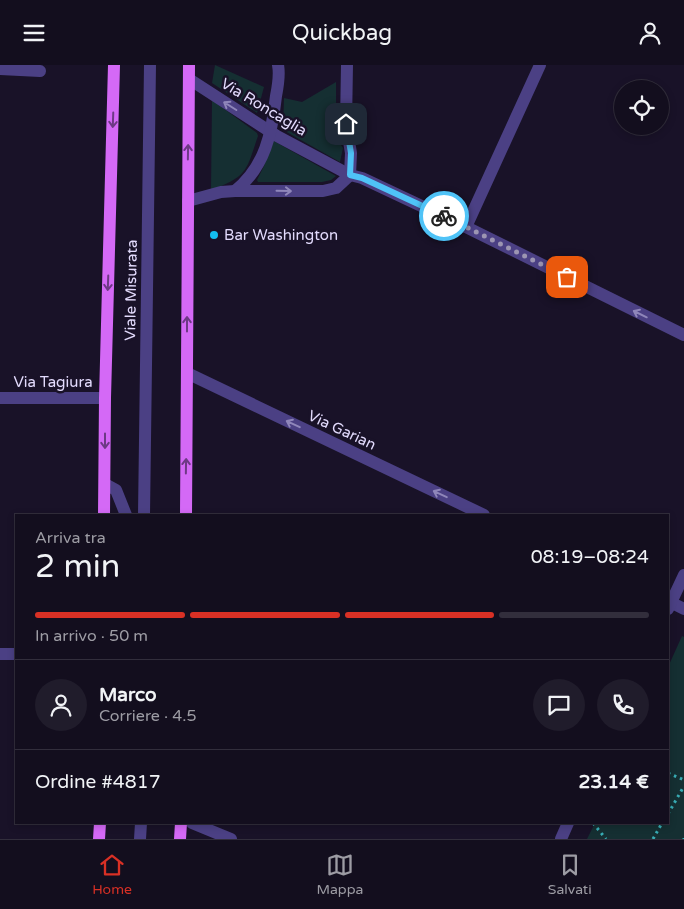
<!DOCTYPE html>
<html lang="it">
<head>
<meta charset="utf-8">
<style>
	body { margin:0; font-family:"Varela Round",sans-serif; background:#201c2b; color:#f1f3f6; height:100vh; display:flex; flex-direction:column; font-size:19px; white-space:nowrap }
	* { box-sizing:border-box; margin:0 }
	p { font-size:16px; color:#9d9ca4 }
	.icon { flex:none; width:28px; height:28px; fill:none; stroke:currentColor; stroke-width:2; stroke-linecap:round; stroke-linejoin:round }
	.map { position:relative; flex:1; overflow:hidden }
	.panel { position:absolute; left:15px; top:449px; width:654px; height:310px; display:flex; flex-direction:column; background:#130e1e; border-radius:0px; box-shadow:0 2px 8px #0003,0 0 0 1px #322e3c }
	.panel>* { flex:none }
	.fabs { position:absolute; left:614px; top:15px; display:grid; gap:10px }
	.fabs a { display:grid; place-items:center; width:55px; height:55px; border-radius:50%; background:#130e1e; box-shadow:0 2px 8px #0003,0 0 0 1px #322e3c; font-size:25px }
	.pin { position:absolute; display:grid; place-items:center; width:42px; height:42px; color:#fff; margin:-21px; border-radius:10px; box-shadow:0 2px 8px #0006 }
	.courier { position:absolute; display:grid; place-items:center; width:50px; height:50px; margin:-25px; border:4px solid #4fc3f7; border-radius:50%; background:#fff; color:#222; box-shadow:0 1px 6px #0007 }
	.headline em { font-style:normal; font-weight:600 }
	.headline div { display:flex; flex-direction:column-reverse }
	.headline { display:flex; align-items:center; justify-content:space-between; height:85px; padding:0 20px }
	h1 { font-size:32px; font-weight:600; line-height:38px }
	.bar { display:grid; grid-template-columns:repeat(4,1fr); gap:8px 5px; align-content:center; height:60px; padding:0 20px }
	.bar i { height:6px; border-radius:4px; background:#322e3c }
	.bar .active { background:#d93025 }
	.bar p { grid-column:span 4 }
	.line { display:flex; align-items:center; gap:12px; padding:0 20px; border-top:1px solid #322e3c }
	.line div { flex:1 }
	.round { display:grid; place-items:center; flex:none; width:52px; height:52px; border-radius:26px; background:#201c2b }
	header { display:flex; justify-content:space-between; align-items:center; height:65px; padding:0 20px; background:#130e1e; font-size:22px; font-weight:600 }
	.dock { display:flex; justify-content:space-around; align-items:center; height:70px; border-top:1px solid #322e3c; background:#130e1e; font-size:14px; color:#9d9ca4 }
	.dock a { display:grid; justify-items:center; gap:2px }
	.dock .active { color:#d93025 }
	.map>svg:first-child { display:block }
	.green { fill:#152f32 }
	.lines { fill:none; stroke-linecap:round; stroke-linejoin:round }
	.path { stroke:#38acb4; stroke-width:3; stroke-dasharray:2.5 4; stroke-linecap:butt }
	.minor { stroke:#4b4084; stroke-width:12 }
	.major { stroke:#d469f6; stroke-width:12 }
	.oneway { stroke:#8f86ba }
	.oneway2 { stroke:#6d3985 }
	.done { stroke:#9c95b2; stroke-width:5; stroke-dasharray:0 9 }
	.route { stroke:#4fc3f7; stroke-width:6 }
	.poi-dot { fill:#13bef1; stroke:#191228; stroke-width:2 }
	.labels { text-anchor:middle; stroke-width:5; stroke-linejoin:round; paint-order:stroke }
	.street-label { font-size:15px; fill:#e3dbfd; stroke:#191228 }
	.poi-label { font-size:15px; fill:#e3dbfd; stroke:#191228; text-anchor:start }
</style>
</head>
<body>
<header><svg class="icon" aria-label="menu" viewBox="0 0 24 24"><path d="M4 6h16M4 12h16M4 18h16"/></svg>Quickbag<svg class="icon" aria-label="person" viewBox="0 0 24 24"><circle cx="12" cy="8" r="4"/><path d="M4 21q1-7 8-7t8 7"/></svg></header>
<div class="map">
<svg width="684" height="774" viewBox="0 0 684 774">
	<rect width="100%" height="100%" fill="#191228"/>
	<!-- green -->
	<g class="green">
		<path d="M215,0L264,22L257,48L212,18Z"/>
		<path d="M336,17V73L343,83L340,97L283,65L284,33L302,37Z"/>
		<path d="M212,35L257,68L258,71C246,106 248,111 211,125Z"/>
		<path d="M272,75L336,111L331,115L322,117H258L257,115L264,101Z"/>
		<path d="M682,571L684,572V774H587L595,758H668V602Z"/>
	</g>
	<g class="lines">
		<!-- path -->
		<g class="path">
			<path d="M668,708L684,715"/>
			<path d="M668,749L684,721"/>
			<path d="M593,758L606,774"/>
			<path d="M653,774L662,758"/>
			<path d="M684,774V773"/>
		</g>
		<!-- minor -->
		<g class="minor">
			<path d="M347,0L346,59L351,88L350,110"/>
			<path d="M0,4L40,6"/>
			<path d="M189,14L277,71L350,110L362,113L466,162L684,270"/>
			<path d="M235,126C265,102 272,68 276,31C278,21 280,10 278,0"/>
			<path d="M188,136L221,127L235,126H323L336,123L350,110"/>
			<path d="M466,162L540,0"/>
			<path d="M187,308L484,450"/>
			<path d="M0,333H105"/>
			<path d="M105,419L116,425L126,450"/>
			<path d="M144,450L150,0"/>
			<path d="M668,536L684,544"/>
			<path d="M668,544L684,510"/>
			<path d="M0,589H16"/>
			<path d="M192,758L231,774"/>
			<path d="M140,774L141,758"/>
			<path d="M561,774L568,758"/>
		</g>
		<!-- major -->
		<g class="major">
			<path d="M104,450L105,333L114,0"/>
			<path d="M186,450L189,0"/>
			<path d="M99,774L100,758"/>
			<path d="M180,774L181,758"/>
		</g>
	</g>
	<!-- one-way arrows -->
	<defs><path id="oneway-shaft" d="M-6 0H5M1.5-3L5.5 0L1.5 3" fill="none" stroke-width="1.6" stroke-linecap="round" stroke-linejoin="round" transform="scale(1.25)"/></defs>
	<g class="oneway">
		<use href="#oneway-shaft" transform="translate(230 41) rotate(-148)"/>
		<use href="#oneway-shaft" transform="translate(284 126) rotate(1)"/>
		<use href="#oneway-shaft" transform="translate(640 249) rotate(-154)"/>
		<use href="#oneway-shaft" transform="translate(293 359) rotate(-155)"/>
		<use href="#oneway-shaft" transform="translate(440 429) rotate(-155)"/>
	</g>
	<g class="oneway2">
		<use href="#oneway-shaft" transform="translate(113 55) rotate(92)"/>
		<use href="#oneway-shaft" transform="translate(188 87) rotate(-89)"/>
		<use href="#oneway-shaft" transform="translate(108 218) rotate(92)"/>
		<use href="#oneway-shaft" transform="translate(187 259) rotate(-90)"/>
		<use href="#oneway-shaft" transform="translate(105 376) rotate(90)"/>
		<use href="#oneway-shaft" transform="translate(186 401) rotate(-89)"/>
	</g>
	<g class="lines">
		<!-- done -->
		<path class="done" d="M444,151L567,212"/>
		<!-- route -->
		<path class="route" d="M346,59L351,88L350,110L362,113L444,151"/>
	</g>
	<!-- markers -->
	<circle class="poi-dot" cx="214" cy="170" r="5"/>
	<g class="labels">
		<!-- street labels -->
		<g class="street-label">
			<text transform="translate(264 42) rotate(31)" y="5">Via Roncaglia</text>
			<text transform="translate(131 225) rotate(-89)" y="5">Viale Misurata</text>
			<text x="53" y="322">Via Tagiura</text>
			<text transform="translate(342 365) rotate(25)" y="5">Via Garian</text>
		</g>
		<!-- poi labels -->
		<g class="poi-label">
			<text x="224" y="175">Bar Washington</text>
		</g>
	</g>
</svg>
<div class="fabs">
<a><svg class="icon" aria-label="locate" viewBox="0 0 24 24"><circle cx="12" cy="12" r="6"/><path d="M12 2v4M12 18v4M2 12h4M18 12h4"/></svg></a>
</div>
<div class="pin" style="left:567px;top:212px;background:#ea580c"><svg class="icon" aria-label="bag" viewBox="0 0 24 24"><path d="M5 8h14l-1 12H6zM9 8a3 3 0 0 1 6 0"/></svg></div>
<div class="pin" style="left:346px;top:59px;background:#1f2937"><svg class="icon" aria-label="home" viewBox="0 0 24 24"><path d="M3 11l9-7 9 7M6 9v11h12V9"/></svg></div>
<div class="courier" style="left:444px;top:151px"><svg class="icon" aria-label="bike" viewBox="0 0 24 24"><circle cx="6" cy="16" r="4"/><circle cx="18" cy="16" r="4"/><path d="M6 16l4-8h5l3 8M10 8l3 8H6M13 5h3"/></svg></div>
<section class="panel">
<div class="headline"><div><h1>2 min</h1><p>Arriva tra</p></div><em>08:19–08:24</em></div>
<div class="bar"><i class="active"></i><i class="active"></i><i class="active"></i><i></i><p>In arrivo · 50 m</p></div>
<div class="line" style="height:90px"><a class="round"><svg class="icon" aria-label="person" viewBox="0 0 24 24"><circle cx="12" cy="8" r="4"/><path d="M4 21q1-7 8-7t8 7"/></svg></a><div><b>Marco</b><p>Corriere · 4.5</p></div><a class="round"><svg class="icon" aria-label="chat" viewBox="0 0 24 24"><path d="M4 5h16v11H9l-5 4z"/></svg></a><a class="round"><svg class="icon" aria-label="phone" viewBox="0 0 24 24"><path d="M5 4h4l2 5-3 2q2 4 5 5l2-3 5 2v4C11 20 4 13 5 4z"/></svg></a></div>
<div class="line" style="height:65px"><div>Ordine #4817</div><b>23.14 €</b></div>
</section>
</div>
<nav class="dock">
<a class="active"><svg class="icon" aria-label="home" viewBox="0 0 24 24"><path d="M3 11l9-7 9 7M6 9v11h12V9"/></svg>Home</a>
<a><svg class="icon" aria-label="map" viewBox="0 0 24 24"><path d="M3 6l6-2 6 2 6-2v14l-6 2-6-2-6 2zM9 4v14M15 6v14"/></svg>Mappa</a>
<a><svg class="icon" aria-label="saved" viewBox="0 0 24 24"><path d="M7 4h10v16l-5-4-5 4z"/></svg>Salvati</a>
</nav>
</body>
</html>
